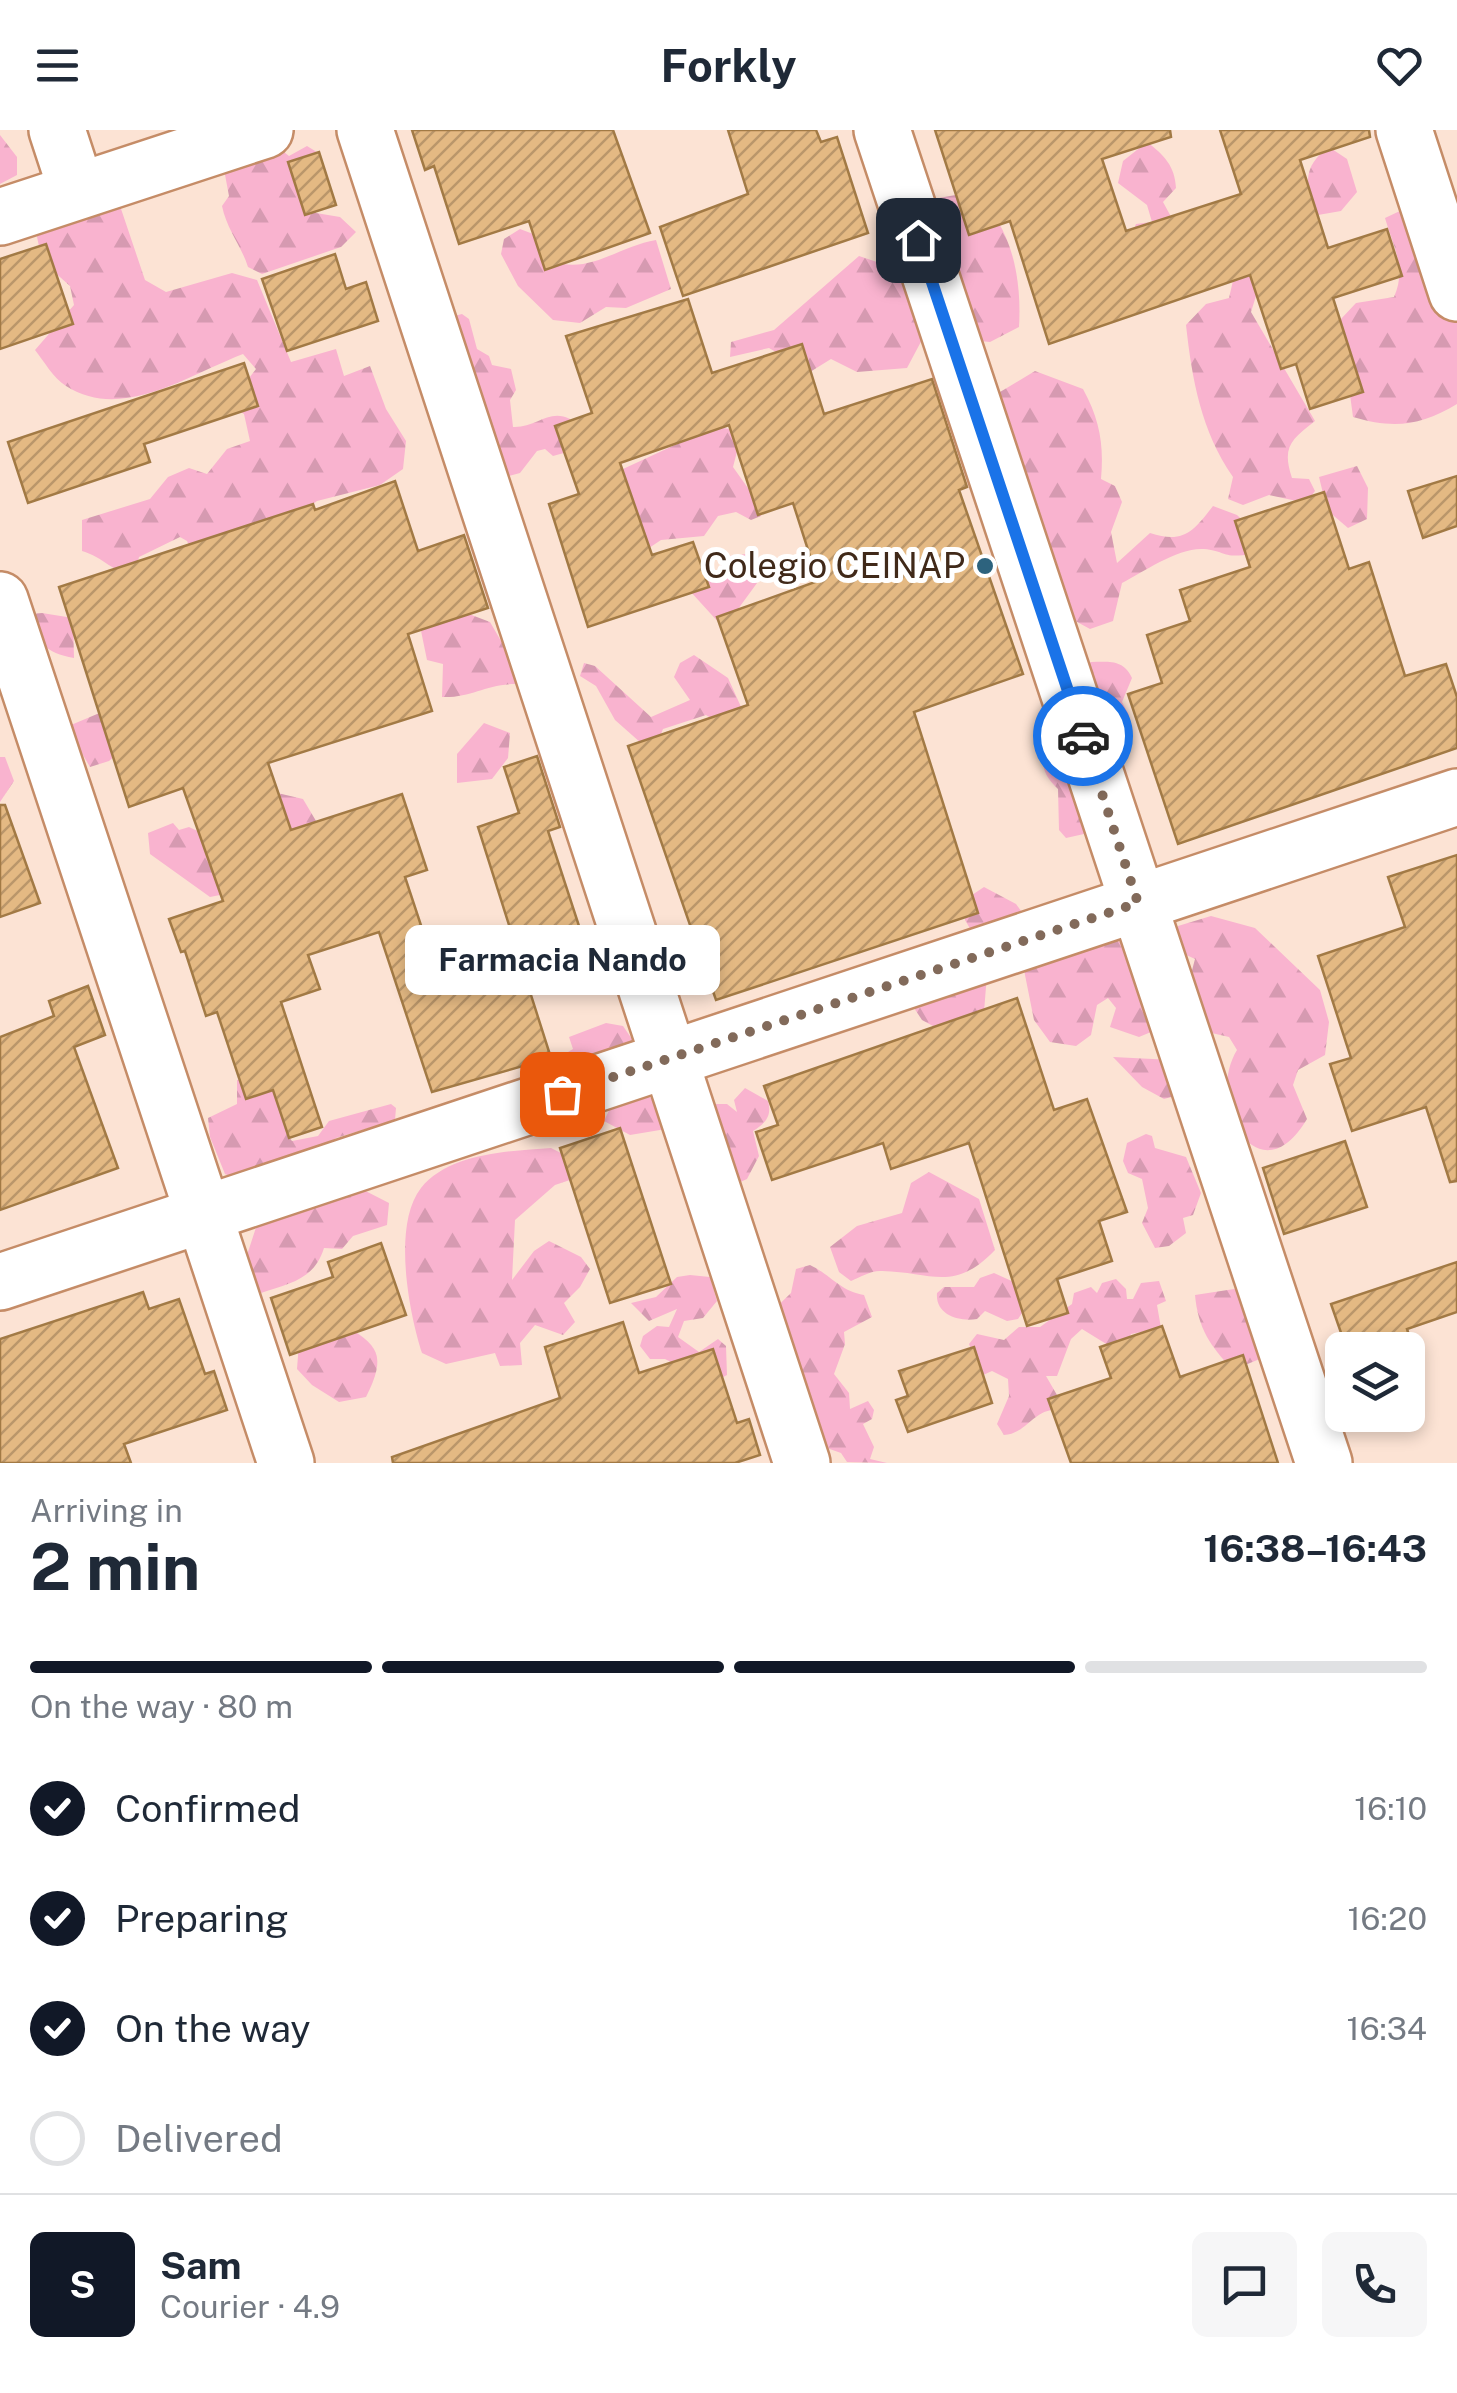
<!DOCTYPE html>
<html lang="en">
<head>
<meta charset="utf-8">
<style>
	body { margin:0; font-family:"Public Sans",sans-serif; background:#f6f6f7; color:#1f2937; height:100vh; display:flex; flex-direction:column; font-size:38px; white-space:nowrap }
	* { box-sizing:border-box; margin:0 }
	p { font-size:32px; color:#747a83 }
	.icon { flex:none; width:55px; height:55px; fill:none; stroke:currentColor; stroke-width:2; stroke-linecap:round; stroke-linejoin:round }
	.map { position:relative; height:1333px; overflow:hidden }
	.side { display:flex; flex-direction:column; background:#fff; flex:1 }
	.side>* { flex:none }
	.controls { position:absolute; left:1325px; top:1202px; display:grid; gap:20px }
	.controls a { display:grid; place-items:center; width:100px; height:100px; border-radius:15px; background:#fff; box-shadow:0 5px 15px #0003; font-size:50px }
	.pin { position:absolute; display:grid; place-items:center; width:85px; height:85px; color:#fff; margin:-42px; border-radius:20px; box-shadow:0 5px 15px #0006 }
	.courier { position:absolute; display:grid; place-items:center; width:100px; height:100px; margin:-50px; border:8px solid #1a73e8; border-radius:50%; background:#fff; color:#222; box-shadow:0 2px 12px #0007 }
	.bubble { position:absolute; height:70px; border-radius:15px; background:#fff; box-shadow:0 5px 15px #0003; font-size:32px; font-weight:700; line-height:70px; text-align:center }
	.overview em { font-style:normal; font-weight:700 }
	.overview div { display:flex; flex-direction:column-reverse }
	.overview { display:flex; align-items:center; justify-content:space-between; height:170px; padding:0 30px }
	h1 { font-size:65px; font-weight:700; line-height:75px }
	.bar { display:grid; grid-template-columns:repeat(4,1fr); gap:15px 10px; align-content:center; height:120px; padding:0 30px }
	.bar i { height:12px; border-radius:8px; background:#e0e1e3 }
	.bar .selected { background:#111827 }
	.bar p { grid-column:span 4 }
	.line { display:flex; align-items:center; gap:25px; padding:0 30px; border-top:2px solid #e0e1e3 }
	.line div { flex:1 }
	.round { display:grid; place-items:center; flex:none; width:105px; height:105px; border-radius:15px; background:#f6f6f7 }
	ol { padding:0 30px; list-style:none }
	li { display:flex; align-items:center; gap:30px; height:110px }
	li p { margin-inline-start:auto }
	li .icon { padding:10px; border-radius:50%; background:#111827; color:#fff; stroke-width:4 }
	li:last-child { color:#747a83 }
	li i { width:55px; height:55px; border:5px solid #e0e1e3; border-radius:50% }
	header { display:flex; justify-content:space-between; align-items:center; height:130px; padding:0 30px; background:#fff; font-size:45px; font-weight:700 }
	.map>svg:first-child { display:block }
	.forest { fill:url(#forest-firs) }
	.building { fill:url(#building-hatch); stroke:#a27a45; stroke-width:2.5 }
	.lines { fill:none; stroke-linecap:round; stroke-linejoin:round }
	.minor-casing { stroke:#c58c67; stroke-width:60 }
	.minor { stroke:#fff; stroke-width:55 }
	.done { stroke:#826a5a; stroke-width:10; stroke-dasharray:0 18 }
	.route { stroke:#1a73e8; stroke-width:12 }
	.poi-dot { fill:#2d637e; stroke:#fff; stroke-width:4 }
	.labels { text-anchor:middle; stroke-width:10; stroke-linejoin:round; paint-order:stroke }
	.poi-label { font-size:35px; fill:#402919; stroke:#fff; text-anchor:end }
</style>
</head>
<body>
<header><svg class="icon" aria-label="menu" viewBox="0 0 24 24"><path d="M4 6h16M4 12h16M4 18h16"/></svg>Forkly<svg class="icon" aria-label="heart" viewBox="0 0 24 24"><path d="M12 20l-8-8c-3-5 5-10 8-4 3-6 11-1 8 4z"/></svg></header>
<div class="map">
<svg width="1457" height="1333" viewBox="0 0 1457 1333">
	<defs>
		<pattern id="forest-firs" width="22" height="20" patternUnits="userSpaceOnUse" patternTransform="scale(2.5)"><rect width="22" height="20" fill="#f9b3cf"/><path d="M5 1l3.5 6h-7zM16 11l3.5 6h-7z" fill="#d69ab1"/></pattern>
		<pattern id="building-hatch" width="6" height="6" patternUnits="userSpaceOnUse" patternTransform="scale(2.5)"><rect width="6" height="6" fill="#e4b983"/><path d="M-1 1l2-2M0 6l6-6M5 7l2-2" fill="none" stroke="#ba966a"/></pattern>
	</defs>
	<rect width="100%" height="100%" fill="#fce3d4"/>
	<!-- forest -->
	<g class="forest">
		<path d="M0,5L17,27V45L0,54Z"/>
		<path d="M270,11L289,26L307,16L320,24L324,36L306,48L302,61L316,83L340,87L356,102L341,117L262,144L248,137C241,115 227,100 222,76L229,66L223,34Z"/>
		<path d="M1147,12C1164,25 1175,36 1176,58L1163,72L1175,94L1131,106L1136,94L1152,92L1147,75L1118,53L1123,31Z"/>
		<path d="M1329,17L1347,29L1357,62L1341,81L1318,85C1304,57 1302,36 1329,17Z"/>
		<path d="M972,62C1012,93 1022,149 1019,197L990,212L969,210L933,100L939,68Z"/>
		<path d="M116,64L145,150L166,162L232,143L257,150L291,232L336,219L344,246L370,236L386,279L406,311L403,339L380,355L317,371L268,408L193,424L187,411L180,407L139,427L134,446C114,443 103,427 82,421V390L150,369L168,347L189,338L207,344L227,319L250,311L244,284L223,271L239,261L256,239L243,224C188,245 122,292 66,256C53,248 44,231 35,220L74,175L70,156L42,131L35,97Z"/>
		<path d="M1402,80L1457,134V274C1421,296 1393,299 1353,287L1340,190L1356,173L1394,167C1407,138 1393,116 1385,88Z"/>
		<path d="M520,99L541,107L552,131C589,145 619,116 656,110L671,159L626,178L606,177L580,193L553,190L518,156L501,124L504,109Z"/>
		<path d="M859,126L877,132L920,170L924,206L907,238L857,242L831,229L810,242L769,218L730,227L731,212L774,200Z"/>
		<path d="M1249,136L1261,150L1251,182L1315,291C1290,310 1282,318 1292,348L1309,349L1315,361L1306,373L1269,365L1243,375L1228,369L1233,347C1201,301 1192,249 1186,195L1206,174L1229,168L1235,142Z"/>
		<path d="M462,184L469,189L477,219L489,226L492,235L511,239L516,260L510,270L513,297C536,298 549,278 570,289L575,306L571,321L553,326L545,319L537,321L520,343L505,347L450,187Z"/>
		<path d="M1035,241L1083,259C1100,290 1104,315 1101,349L1115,356L1122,372L1111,402L1117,433L1150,403C1183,414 1193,402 1213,376L1237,385L1258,405L1251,424C1223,429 1226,421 1204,419C1179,417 1143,442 1122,453L1113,491L1090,499L1068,487L990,282L1000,262Z"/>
		<path d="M680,290L729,299L739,314L733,337L762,378L761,386L751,390L736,382L718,386L704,406L661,410L637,426L615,335L623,339L677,314Z"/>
		<path d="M1357,336L1368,358L1367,389L1348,398L1327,380L1319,347Z"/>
		<path d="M755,423L768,438L730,490L720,494L690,461L696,450L712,441L721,444V427Z"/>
		<path d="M461,481L490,492L519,542L516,554C485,554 472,568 442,567L443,534L427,530L420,496Z"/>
		<path d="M42,483L73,488L74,528C45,523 36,512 31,484Z"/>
		<path d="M694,525L728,548L742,579L720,594L706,585L663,599L659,609L641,613L615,590L596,556L580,546L584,533L595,536L651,587L690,570L674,547L680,533Z"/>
		<path d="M1091,532C1109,532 1123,529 1132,548L1122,572L1129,585L1128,596L1103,609L1075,543Z"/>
		<path d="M109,579L124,618L109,631L90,637L73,608L71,595Z"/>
		<path d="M484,593L510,603L508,628L492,649L457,653V624Z"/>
		<path d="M1049,607H1057L1093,694L1084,704L1066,708L1059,700L1058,659C1039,641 1041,631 1049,607Z"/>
		<path d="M0,627H5L14,651L0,672Z"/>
		<path d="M269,661L303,669L319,696L301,717L256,670Z"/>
		<path d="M173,693L179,700L189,697L206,705L235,762L210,767L150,724L148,703Z"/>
		<path d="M984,757L1016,774L1024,785L975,807L965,790L966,769Z"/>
		<path d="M1211,786L1255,798L1320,860L1329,892L1325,925L1298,940L1293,955L1307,989C1259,1070 1204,974 1237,920L1229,907L1203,901L1190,848L1195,829L1169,817L1178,796Z"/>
		<path d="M1103,797L1118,811L1143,823L1163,897L1139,907L1110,897L1116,878L1108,868L1097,875L1091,905L1076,916L1050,912L1034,890L1024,840L1040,822Z"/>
		<path d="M987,844L984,882L944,902L922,890L910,872Z"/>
		<path d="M606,893L623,896L634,912L560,948L548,934L573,919L569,907Z"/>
		<path d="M1113,927L1173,930L1182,964L1164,969L1142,957Z"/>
		<path d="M257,947L278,952C285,973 278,994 292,1011L318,1006L329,991L391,974L396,978L395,990L336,1008L311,1028L234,1048L225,1044L210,1007L208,988L237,974V950Z"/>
		<path d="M745,958L768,971C772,986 766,993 753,1001L759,1026L747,1049L727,1058L710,984L716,974H727L737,982L734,970Z"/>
		<path d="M632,959L651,968L666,999L630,1005L604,991L613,972Z"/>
		<path d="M1146,1004L1152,1006L1155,1018L1186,1027L1201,1063L1193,1085L1183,1088L1186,1103L1169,1116L1155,1118L1142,1093L1148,1078L1142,1049L1128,1043L1123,1031L1127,1013Z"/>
		<path d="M551,1018L569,1027L576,1048L555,1055L515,1090L512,1150L534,1121L549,1111L581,1127L590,1139L580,1157L564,1173L575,1192L563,1205L535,1195L520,1213L522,1235L500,1236L495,1223L446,1234L422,1223C409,1183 392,1095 421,1058C449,1023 510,1021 551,1018Z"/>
		<path d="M929,1042L979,1069L995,1120C954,1163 932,1142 882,1141C872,1140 860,1147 851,1151L839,1142L830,1117L857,1096L902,1083L911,1053Z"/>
		<path d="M346,1051L389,1073L387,1095L353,1106L342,1119L324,1118C314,1150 290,1153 261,1163L247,1125L263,1076Z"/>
		<path d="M810,1135C831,1145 840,1161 864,1165L872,1187L844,1202L845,1214L834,1244L849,1263L850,1279L868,1271L874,1280L872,1289L863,1294L874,1317L870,1329L887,1333L847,1332L841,1323L824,1317L766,1187L791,1163L796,1139Z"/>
		<path d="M994,1143L1016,1153L1024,1180L1018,1189L1007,1191L985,1181L977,1189C959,1192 935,1185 937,1163L944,1157H974L980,1148Z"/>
		<path d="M690,1145L710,1147L717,1171L703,1188L684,1191L678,1207L699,1222L718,1209L726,1216L727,1245L712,1253L665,1229H650L640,1216L643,1206L657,1196L669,1197L677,1179L649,1191L631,1173L656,1167L677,1147Z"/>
		<path d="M1116,1149L1126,1159L1127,1169H1133L1141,1153L1159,1151L1166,1171L1157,1175L1161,1198L1131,1204L1125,1217L1116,1220L1082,1199L1071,1209L1057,1246H1046L1057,1265L1052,1280C1033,1282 1025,1304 1004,1305L997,1294L1009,1266L1008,1249L992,1241L981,1246L969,1214L977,1204L1004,1210L1019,1197H1040L1072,1174L1074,1163L1091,1157L1097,1163L1102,1153Z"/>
		<path d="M1247,1157L1267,1226L1233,1240C1210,1216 1198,1198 1195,1165Z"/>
		<path d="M341,1193C379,1215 387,1225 366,1267L339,1272L312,1255L297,1239L299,1213Z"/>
	</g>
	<!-- building -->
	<g class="building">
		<path d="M412,0H613L650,103L545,140L529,91L459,114L434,36L425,40Z"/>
		<path d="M728,0H816L821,12L837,7L868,103L683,166L660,97L748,64Z"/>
		<path d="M935,0H1170L1171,7L1102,29L1126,101L1241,64L1220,0H1369L1370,7L1300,30L1328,118L1387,99L1402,146L1333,168L1363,262L1310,279L1296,234L1281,239L1250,145L1049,214L1010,91L969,105Z"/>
		<path d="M319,22L336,75L305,85L288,32Z"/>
		<path d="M46,114L73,194L0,219V129Z"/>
		<path d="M335,124L346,159L366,152L378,191L287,221L262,149Z"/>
		<path d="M688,169L712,243L802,214L824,284L932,249L967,357L959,360L1023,544L914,582L978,783L716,870L628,616L748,575L717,487L818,451L793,373L758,385L729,295L620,333L652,425L693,412L709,457L588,497L549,374L579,364L555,296L592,283L566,206Z"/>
		<path d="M244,233L258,276L144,314L150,332L28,373L8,312Z"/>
		<path d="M1457,346V396L1423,408L1408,361Z"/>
		<path d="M395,351L418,421L464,405L488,478L408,504L432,581L268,633L291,700L402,664L427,740L405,747L438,847L517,821L551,928L432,962L379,802L308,825L320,859L281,872L322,997L289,1008L273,960L246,969L217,882L206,886L185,821L181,822L169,789L223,771L183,658L129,677L59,457L313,374L315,380Z"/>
		<path d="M1324,362L1349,439L1369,432L1405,546L1446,534L1457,567V618L1178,714L1128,564L1162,553L1147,505L1190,491L1180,460L1250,437L1235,391Z"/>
		<path d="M537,626L560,697L548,701L579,796L516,817L478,697L519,683L504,637Z"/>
		<path d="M0,675H5L40,773L0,787Z"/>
		<path d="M1457,725V1051L1450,1052L1426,977L1352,1001L1330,934L1351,928L1318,826L1405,797L1388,747Z"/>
		<path d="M88,856L105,905L74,917L118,1038L0,1080V907L54,886L49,871Z"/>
		<path d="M1017,868L1054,980L1087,969L1127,1082L1099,1091L1112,1131L1057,1149L1068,1183L1027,1196L969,1013L891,1039L883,1013L772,1050L756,1002L778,995L764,956Z"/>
		<path d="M620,998L671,1154L610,1173L560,1018Z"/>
		<path d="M1345,1011L1367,1077L1284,1104L1263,1038Z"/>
		<path d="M381,1113L406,1185L290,1225L271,1168L333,1147L328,1132Z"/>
		<path d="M1457,1132V1182L1407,1199L1414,1220H1347L1331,1174Z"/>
		<path d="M143,1162L149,1179L179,1169L205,1244L214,1241L227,1280L124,1314L131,1333H0V1209Z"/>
		<path d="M623,1192L639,1243L713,1219L737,1293L749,1289L760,1325L735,1333H393L392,1327L560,1268L545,1217Z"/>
		<path d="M1162,1196L1180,1247L1243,1225L1278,1333H1071L1048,1269L1111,1248L1100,1217Z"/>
		<path d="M974,1217L992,1273L908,1302L896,1270L908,1266L899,1241Z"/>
	</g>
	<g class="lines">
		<!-- minor casing -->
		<g class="minor-casing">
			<g id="minor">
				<path d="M57,0L77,61"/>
				<path d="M365,0L802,1333"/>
				<path d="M882,0L1324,1333"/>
				<path d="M1404,0L1457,163"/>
				<path d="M0,87L265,0"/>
				<path d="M0,470L286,1333"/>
				<path d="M0,1152L1457,667"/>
			</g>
		</g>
		<!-- minor -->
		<use href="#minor" class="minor"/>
	</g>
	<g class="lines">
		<!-- done -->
		<path class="done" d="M562,964L1138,773L1083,606"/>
		<!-- route -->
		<path class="route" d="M918,110L1083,606"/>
	</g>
	<!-- markers -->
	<circle class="poi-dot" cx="985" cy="436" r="10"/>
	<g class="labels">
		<!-- poi labels -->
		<g class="poi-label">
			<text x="965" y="448">Colegio CEINAP</text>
		</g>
	</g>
</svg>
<div class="controls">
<a><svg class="icon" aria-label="layers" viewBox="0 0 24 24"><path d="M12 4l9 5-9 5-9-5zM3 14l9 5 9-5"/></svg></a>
</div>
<div class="pin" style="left:562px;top:964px;background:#ea580c"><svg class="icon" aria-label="bag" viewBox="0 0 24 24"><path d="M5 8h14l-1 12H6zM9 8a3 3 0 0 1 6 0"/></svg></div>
<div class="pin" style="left:918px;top:110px;background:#1f2937"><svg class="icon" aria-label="home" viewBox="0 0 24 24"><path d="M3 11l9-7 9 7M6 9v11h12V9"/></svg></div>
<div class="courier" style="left:1083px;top:606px"><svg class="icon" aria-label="car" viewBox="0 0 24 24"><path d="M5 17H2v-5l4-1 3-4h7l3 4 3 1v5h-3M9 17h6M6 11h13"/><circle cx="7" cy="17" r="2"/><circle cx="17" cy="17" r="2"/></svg></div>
<div class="bubble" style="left:405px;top:795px;width:315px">Farmacia Nando</div>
</div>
<section class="side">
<div class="overview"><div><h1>2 min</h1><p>Arriving in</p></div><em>16:38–16:43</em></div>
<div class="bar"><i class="selected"></i><i class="selected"></i><i class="selected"></i><i></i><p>On the way · 80 m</p></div>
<ol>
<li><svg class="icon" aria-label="check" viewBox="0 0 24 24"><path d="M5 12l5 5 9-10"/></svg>Confirmed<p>16:10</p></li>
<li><svg class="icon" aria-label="check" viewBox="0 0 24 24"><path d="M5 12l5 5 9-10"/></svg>Preparing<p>16:20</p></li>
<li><svg class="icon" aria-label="check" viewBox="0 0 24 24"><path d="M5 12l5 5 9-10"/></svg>On the way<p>16:34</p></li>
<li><i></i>Delivered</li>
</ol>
<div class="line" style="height:180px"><b class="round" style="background:#111827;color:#fff">S</b><div><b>Sam</b><p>Courier · 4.9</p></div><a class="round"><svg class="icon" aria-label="chat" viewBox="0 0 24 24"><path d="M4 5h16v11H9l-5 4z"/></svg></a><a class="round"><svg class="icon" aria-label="phone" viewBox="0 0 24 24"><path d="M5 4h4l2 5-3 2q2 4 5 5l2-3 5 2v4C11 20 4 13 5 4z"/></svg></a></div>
</section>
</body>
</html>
